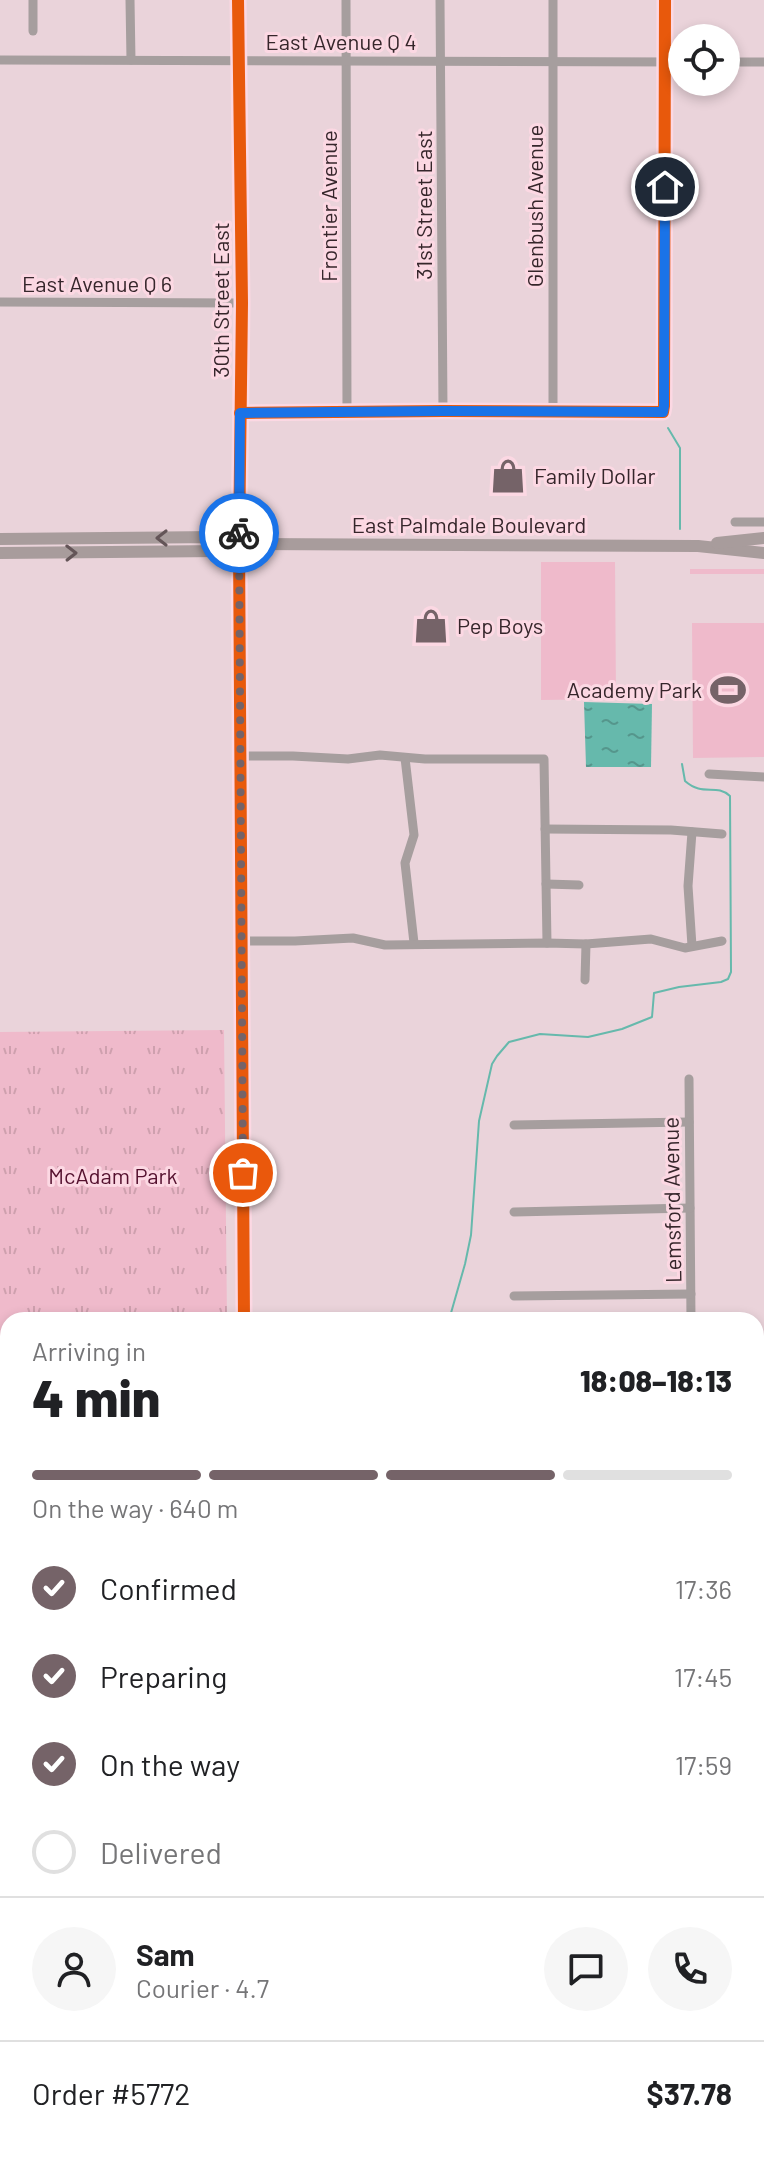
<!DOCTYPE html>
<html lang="en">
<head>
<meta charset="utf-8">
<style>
	body { margin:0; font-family:Barlow,sans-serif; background:#f6f6f6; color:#202124; height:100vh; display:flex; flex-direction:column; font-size:30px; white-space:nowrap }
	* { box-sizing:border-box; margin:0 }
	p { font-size:26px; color:#757577 }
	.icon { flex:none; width:44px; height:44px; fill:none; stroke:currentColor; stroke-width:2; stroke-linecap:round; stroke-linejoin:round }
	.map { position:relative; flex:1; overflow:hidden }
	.sheet { position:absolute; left:0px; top:1312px; width:764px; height:848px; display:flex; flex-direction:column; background:#fff; border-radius:24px 24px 0 0; box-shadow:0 4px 12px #0003 }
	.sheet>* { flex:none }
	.tools { position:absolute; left:668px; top:24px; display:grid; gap:16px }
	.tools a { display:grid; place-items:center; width:72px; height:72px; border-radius:50%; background:#fff; box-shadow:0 4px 12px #0003; font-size:40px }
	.pin { position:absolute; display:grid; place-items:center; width:68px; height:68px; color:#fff; margin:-34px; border:4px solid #fff; border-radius:50%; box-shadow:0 2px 8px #0007 }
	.courier { position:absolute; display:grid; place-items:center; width:80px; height:80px; margin:-40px; border:6px solid #1a73e8; border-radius:50%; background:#fff; color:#222; box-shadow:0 2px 10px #0007 }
	.summary em { font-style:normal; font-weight:800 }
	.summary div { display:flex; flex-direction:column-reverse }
	.summary { display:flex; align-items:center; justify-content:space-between; height:136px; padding:0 32px }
	h1 { font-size:52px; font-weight:800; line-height:60px }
	.bar { display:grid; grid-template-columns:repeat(4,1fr); gap:12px 8px; align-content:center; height:96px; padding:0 32px }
	.bar i { height:10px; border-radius:6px; background:#e0e0e0 }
	.bar .on { background:#756368 }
	.bar p { grid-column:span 4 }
	.line { display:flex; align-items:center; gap:20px; padding:0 32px; border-top:2px solid #e0e0e0 }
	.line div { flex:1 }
	.round { display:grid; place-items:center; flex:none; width:84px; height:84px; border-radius:42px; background:#f6f6f6 }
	ol { padding:0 32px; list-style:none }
	li { display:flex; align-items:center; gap:24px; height:88px }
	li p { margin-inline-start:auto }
	li .icon { padding:8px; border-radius:50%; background:#756368; color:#fff; stroke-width:4 }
	li:last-child { color:#757577 }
	li i { width:44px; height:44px; border:4px solid #e0e0e0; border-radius:50% }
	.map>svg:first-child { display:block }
	.grass { fill:#efbacb }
	.park { fill:url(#park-tufts) }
	.water { fill:url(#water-ripples) }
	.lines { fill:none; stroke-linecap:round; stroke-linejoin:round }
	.stream { stroke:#66b9ac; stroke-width:2 }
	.minor { stroke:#a69e9e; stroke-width:9 }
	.major { stroke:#aca0a0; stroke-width:11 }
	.highway { stroke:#a89c9c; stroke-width:12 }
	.cycleway-casing { stroke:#fcd8e3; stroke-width:17 }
	.cycleway { stroke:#e8590c; stroke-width:12 }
	.oneway { stroke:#645558 }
	.done { stroke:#756368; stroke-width:8; stroke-dasharray:0 14.4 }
	.route { stroke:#1a73e8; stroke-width:10 }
	.labels { text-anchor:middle; stroke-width:6; stroke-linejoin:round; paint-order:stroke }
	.street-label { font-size:22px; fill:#36262b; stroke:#fcd8e3 }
	.poi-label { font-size:22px; fill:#36262b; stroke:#fcd8e3; text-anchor:start }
	.park-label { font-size:22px; fill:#54102e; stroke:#fcd8e3 }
</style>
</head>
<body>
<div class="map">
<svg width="764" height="2160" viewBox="0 0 764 2160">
	<defs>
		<pattern id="park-tufts" width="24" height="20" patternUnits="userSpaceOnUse" patternTransform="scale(2)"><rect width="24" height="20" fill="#efbacb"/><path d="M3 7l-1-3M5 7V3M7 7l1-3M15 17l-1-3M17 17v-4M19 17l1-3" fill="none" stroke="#cea0ae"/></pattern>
		<pattern id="water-ripples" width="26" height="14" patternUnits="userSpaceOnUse" patternTransform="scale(2)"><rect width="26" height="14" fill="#66b9ac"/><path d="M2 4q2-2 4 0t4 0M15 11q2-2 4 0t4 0" fill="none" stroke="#55968c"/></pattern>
	</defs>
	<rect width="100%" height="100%" fill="#ead3da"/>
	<!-- grass -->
	<g class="grass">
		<path d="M541,562H615L616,699L541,700Z"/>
		<rect x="690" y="569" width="74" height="5"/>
		<path d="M764,623V757L693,758L692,623Z"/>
	</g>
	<!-- park -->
	<path class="park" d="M224,1030L227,1320H8V1419H0V1032Z"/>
	<!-- water -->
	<path class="water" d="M584,702L652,704L651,767H586Z"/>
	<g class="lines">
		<!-- stream -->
		<g class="stream">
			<path d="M668,428L680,448V529"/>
			<path d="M449,1320L465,1264L471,1235L479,1121L492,1064L497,1056L509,1042L540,1034L588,1037L622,1029L652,1017L654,993L679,987L721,982L728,979L731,972L730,796C716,783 703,797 685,781L682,764"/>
		</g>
		<!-- minor -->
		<g class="minor">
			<path d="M33,0V31"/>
			<path d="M130,0L131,60"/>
			<path d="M238,0L242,303L239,544L244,1320"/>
			<path d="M346,0L347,412"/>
			<path d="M440,0L443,411"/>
			<path d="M0,60L682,62"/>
			<path d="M726,62H764"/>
			<path d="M0,302L242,303"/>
			<path d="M553,412V0"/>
			<path d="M240,413L443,411L663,412L664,406L665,0"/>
			<path d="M735,522H764"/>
			<path d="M241,756H293L348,759L380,755L425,759H544L547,943"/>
			<path d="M405,758L414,835L405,863L414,943"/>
			<path d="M709,774L764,777"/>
			<path d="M545,829L671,830L722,834"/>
			<path d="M692,832L688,886L692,946"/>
			<path d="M546,884L579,885"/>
			<path d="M241,941H295L353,938L385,945L547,943L586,944L651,939L685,948L722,941"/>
			<path d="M585,980L586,944"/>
			<path d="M689,1079L691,1320"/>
			<path d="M514,1125L689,1122"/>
			<path d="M514,1212L690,1208"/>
			<path d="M514,1296L691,1294"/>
			<path d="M0,1451H8"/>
			<path d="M756,1465H764"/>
			<path d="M0,1487H8"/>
			<path d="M756,1598L764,1597"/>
			<path d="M756,1916H764"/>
			<path d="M0,1979H8"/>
			<path d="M756,2015H764"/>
			<path d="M245,2152V2160"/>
			<path d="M688,2152V2160"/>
			<path d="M311,2160L312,2152"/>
			<path d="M423,2160V2152"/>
		</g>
		<!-- major -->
		<g class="major">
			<path d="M756,1522L764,1521"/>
			<path d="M0,1541H8"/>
		</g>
		<!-- highway -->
		<g class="highway">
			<path d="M0,539L217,537L239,544L698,546L764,553"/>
			<path d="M717,543L764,538"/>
			<path d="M0,553L220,551L239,544"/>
		</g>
		<!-- cycleway casing -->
		<g class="cycleway-casing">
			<g id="cycleway">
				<path d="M238,0L242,303L239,544L244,1320"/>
				<path d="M240,413L443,411L663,412L664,406L665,0"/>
			</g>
		</g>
		<!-- cycleway -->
		<use href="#cycleway" class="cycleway"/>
	</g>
	<!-- one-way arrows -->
	<defs><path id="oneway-chevron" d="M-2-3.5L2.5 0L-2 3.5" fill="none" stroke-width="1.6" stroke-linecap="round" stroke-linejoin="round" transform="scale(2)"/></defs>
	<g class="oneway">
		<use href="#oneway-chevron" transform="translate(162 538) rotate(180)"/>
		<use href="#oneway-chevron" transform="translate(71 553) rotate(-1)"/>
	</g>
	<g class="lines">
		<!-- done -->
		<path class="done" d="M239,533L243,1173"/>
		<!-- route -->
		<path class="route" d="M239,533L240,413L443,411L663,412L664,406L665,187"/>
	</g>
	<!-- icons -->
	<defs>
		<g id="shop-bare" transform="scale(2.76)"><path d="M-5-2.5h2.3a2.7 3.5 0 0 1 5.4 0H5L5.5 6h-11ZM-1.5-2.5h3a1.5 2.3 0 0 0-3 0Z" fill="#756368" stroke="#fcd8e3" stroke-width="2.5" paint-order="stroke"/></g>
		<g id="stadium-bare" transform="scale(2.76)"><path d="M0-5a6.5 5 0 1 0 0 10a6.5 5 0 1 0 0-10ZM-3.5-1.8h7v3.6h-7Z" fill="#756368" stroke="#fcd8e3" stroke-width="2.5" paint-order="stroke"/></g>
	</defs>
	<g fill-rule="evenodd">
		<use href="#shop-bare" x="508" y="476"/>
		<use href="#shop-bare" x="431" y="626"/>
		<use href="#stadium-bare" x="728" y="690"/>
	</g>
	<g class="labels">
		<!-- street labels -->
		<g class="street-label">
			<text x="341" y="50">East Avenue Q 4</text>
			<text transform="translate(424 205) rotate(-90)" y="8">31st Street East</text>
			<text transform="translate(329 206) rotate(-90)" y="8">Frontier Avenue</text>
			<text transform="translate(535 206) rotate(-90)" y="8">Glenbush Avenue</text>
			<text x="97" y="292">East Avenue Q 6</text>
			<text transform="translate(221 300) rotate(-90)" y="8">30th Street East</text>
			<text x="469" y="533">East Palmdale Boulevard</text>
			<text transform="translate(672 1200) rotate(-91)" y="8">Lemsford Avenue</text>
		</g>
		<!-- poi labels -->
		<g class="poi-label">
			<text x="534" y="484">Family Dollar</text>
			<text x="457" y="634">Pep Boys</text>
			<text x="702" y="698" text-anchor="end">Academy Park</text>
		</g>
		<!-- park labels -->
		<g class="park-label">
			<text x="113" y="1184">McAdam Park</text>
		</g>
	</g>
</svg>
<div class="tools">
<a><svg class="icon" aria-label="locate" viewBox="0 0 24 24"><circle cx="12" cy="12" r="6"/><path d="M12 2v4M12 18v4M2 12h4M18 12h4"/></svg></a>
</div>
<div class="pin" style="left:243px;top:1173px;background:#ea580c"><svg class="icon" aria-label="bag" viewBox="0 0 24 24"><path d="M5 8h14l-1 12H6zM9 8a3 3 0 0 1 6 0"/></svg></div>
<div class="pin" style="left:665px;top:187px;background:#1f2937"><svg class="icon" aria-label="home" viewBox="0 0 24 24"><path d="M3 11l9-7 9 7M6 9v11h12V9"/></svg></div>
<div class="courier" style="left:239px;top:533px"><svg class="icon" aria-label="bike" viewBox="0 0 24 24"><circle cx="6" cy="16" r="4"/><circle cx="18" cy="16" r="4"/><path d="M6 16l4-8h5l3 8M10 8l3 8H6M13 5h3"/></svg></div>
<section class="sheet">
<div class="summary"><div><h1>4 min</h1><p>Arriving in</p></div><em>18:08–18:13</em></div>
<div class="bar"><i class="on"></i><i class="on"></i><i class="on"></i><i></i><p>On the way · 640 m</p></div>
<ol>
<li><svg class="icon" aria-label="check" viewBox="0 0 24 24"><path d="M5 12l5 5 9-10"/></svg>Confirmed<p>17:36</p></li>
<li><svg class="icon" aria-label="check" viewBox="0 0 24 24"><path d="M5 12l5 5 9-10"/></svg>Preparing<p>17:45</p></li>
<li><svg class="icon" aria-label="check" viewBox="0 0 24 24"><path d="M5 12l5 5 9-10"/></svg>On the way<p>17:59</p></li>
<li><i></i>Delivered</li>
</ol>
<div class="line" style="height:144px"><a class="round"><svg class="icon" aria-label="person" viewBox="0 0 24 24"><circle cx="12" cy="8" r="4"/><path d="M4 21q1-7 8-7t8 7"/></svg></a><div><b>Sam</b><p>Courier · 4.7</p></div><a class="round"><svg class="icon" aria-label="chat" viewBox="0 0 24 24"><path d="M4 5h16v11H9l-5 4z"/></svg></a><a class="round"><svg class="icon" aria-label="phone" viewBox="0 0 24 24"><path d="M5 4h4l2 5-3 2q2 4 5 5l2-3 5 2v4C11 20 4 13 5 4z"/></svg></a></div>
<div class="line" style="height:104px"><div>Order #5772</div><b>$37.78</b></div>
</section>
</div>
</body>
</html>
